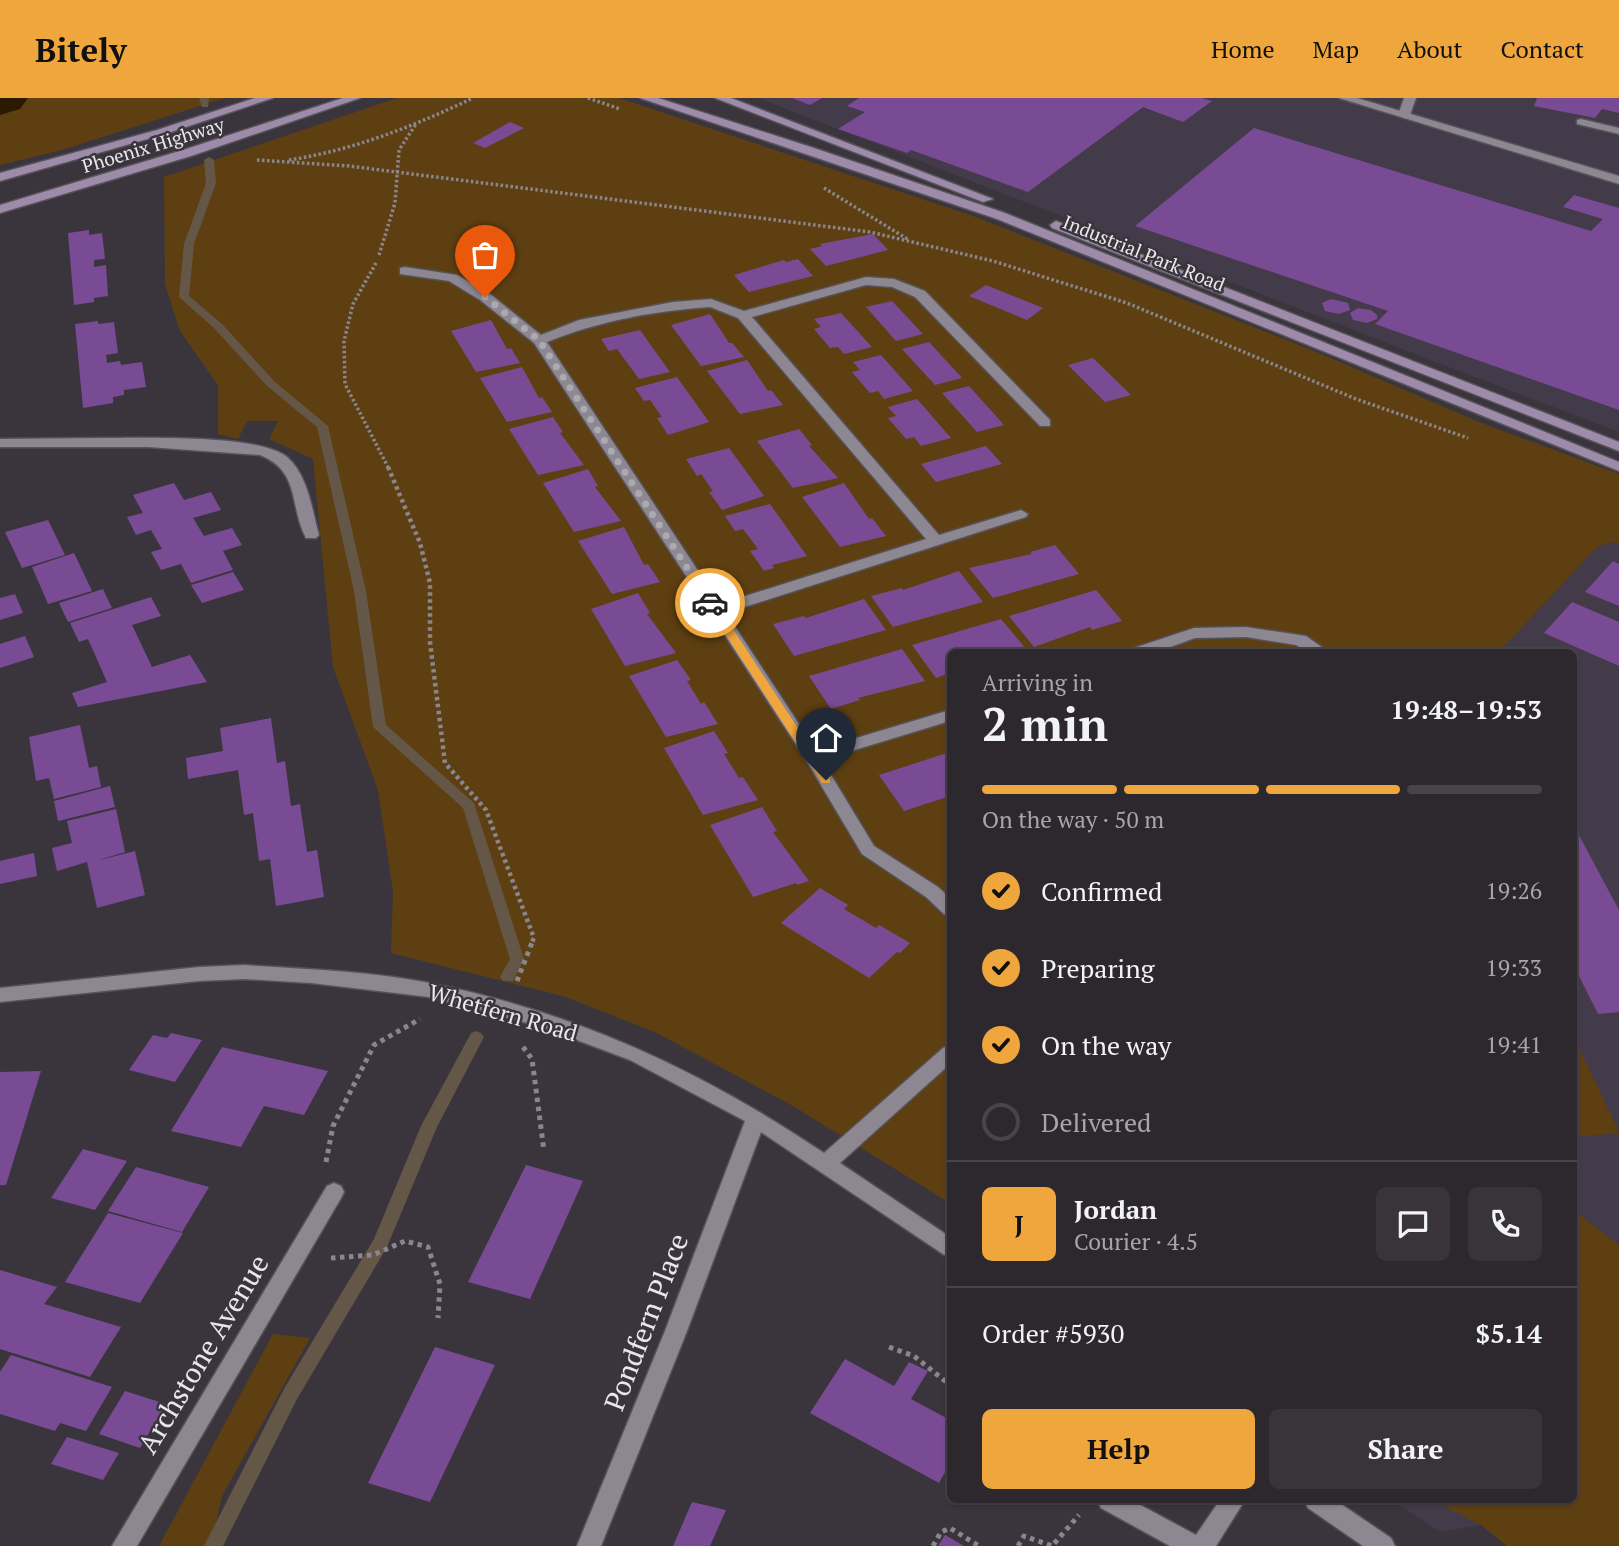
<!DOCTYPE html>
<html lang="en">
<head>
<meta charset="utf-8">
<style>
	body { margin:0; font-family:"PT Serif",serif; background:#38343a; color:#f1f3f6; height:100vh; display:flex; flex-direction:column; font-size:26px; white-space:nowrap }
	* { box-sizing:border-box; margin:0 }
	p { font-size:23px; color:#a6a6aa }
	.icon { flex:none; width:38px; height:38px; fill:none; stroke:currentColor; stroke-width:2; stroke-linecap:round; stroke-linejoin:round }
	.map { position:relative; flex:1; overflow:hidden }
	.side { position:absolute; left:947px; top:551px; width:630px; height:854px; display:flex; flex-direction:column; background:#2c282e; border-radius:10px; box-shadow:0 2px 5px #0004,0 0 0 2px #48444a }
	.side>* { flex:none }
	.pin { position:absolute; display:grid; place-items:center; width:60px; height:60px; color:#fff; margin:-72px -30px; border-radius:50% 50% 50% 0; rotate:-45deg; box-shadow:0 0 7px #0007 }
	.pin .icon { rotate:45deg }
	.courier { position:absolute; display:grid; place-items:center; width:70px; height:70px; margin:-35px; border:5px solid #efa73d; border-radius:50%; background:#fff; color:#222; box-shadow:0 2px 9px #0007 }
	.headline em { font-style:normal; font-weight:700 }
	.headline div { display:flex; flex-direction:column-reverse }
	.headline { display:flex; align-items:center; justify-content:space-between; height:119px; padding:0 35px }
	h1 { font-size:46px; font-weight:700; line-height:52px }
	.bar { display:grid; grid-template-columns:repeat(4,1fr); gap:10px 7px; align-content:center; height:84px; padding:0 35px }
	.bar i { height:9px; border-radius:5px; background:#48444a }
	.bar .current { background:#efa73d }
	.bar p { grid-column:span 4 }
	.line { display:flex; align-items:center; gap:18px; padding:0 35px; border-top:2px solid #48444a }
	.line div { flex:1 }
	.round { display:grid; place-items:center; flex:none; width:74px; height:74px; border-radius:10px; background:#38343a }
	ol { padding:0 35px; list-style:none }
	li { display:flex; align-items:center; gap:21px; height:77px }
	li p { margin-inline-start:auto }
	li .icon { padding:7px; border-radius:50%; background:#efa73d; color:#111; stroke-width:4 }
	li:last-child { color:#a6a6aa }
	li i { width:38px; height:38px; border:4px solid #48444a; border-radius:50% }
	.cta { display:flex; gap:14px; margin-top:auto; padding:14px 35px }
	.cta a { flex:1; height:80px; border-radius:10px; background:#efa73d; color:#111; font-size:28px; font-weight:700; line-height:80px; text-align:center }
	.cta a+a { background:#38343a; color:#f1f3f6 }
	header { display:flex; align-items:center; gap:42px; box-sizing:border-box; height:98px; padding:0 35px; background:#efa73d; color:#111 }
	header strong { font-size:33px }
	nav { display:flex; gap:38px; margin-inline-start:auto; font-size:24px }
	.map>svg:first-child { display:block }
	.built { fill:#433b49 }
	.green { fill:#5e3f12 }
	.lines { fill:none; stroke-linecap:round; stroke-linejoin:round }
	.stream { fill:#645747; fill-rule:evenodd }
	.river { fill:#2b1900; fill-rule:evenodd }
	.building { fill:#7a4b95 }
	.lane-casing { stroke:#555258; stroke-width:3 }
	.street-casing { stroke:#555258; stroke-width:3 }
	.secondary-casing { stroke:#555258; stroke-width:3 }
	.path-far2 { stroke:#8a868d; stroke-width:3.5; stroke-dasharray:2.5 2.5; stroke-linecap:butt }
	.path-far1 { stroke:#8a868d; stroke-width:4.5; stroke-dasharray:3.5 3.5; stroke-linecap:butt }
	.path { stroke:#8a868d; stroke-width:5; stroke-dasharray:4.5 4.5; stroke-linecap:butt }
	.lane { fill:#8d8791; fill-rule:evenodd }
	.street { fill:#8d8791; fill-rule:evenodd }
	.secondary { fill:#9e8baa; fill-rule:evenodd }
	.route { fill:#efa73d }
	.done { stroke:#aca9af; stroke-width:7; stroke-dasharray:0 12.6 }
	.labels { text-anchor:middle; stroke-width:5; stroke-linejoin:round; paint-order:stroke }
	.far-street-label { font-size:19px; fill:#eae7ec; stroke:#3a353d }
	.street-label { font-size:23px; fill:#eae7ec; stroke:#3a353d }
	.near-street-label { font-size:28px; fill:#eae7ec; stroke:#3a353d }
</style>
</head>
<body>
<header>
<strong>Bitely</strong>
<nav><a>Home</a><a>Map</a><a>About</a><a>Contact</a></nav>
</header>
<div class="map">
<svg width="1619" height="1448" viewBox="0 0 1619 1448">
	<rect width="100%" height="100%" fill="#3a353d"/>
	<!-- built -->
	<g class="built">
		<path d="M758,0H1619V334L1441,266Z"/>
		<path d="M1614,444L1619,446V1448H1507L1481,1427L1440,1434L1392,1402H1573V555H1498L1597,449Z"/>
	</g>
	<!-- green -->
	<g class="green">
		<path d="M0,0H225L62,52L0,67Z"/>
		<path d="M397,0H619L973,118L1312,252L1479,324L1619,376V446L1614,444L1597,449L1498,555H950V1105L793,1008L657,935L563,898L391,855L393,794L378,692L333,569L313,361L269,341L278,323H247L238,341L218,336V287L180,233L165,186L164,79Z"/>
		<path d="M1573,937L1619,1034V1035L1573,1039Z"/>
		<path d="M1573,1112L1619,1147V1448H1507L1481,1427L1432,1402H1573Z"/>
		<path d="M273,1236L310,1240L222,1398L211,1448H159Z"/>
	</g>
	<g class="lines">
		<!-- stream -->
		<g class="stream">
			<path d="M199,0H209L208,9H202Z"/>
			<path d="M209,59L214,62L216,85L194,146L189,198L222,226L275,284L328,328L366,493L386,627L474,705L524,861L513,883H503L500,879L510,861L463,710L373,629L354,493L317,329L267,288L214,230L179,199L184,146L206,85L204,62Z"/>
			<path d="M476,933L481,935L484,939L437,1029L387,1149L297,1301L223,1448H204L285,1289L374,1141L421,1028L471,935Z"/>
		</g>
		<!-- river -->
		<path class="river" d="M0,0H28L20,11L0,17Z"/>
	</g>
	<!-- building -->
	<g class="building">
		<path d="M792,0H822L810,7Z"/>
		<path d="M859,0H1202L1212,3L1183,24L1143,9L1028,94L911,52L907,55L838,31L865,14L847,8Z"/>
		<path d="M1537,0H1619V15L1602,11L1595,20L1534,8Z"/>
		<path d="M510,24L524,30L485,50L473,45Z"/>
		<path d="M1254,30L1591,133L1603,121L1563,109L1574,97L1619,110V312L1375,226L1388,213L1135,128Z"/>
		<path d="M89,132V137L102,135L105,161L94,162V169L106,167L108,198L94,200V204L74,207L68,135Z"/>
		<path d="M873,136L888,152L826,168L810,151L822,148L820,146Z"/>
		<path d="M798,161L813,178L749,194L734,177L784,162L786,164Z"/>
		<path d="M986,187L1043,210L1027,222L969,198Z"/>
		<path d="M1331,201L1348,205L1350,212L1339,216L1325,213L1322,205Z"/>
		<path d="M892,203L923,236L896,243L866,209Z"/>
		<path d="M1358,210L1371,212L1377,217V221L1367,225L1353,222L1350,215Z"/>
		<path d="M841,215L872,249L844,256L838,249L830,250L814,231L821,229L814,221Z"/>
		<path d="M710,216L729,245H732L744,259L701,268L671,227Z"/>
		<path d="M491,222L507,251L511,250L520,265L476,274L451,233Z"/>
		<path d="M98,223V226L114,224L118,255L106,257L107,265L120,263L121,267L142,264L146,289L124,292V297L113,299V305L83,310L75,226Z"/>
		<path d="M640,232L670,274L639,281L617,251L609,253L601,241Z"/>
		<path d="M929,244L962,280L935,287L902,251Z"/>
		<path d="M881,257L913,293L884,301L878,293L870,295L852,274L860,272L853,264Z"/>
		<path d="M1093,260L1131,297L1105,304L1068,267Z"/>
		<path d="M747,262L768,293L771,292L783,307L740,316L707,273Z"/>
		<path d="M522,269L539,300L542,299L552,314L507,324L480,280Z"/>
		<path d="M677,279L709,324L668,337L657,320L662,319L650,302L644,303L635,290Z"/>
		<path d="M969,288L1004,327L977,334L942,295Z"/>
		<path d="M917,301L951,340L921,348L914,339L906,341L888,320L896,318L888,309Z"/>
		<path d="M553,319L563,334L560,335L584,367L538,377L509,331Z"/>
		<path d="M799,331L812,347L809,348L838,380L793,390L757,343Z"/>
		<path d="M986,348L1002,366L936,384L921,366Z"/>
		<path d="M729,350L764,398L722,412L709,394L713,393L701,376L697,378L686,361Z"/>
		<path d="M588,371L598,388L595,389L621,423L574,434L543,385Z"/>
		<path d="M174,385L184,402L211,394L221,412L193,420L204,438L232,430L242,447L223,453L233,472L191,485L181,466L161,472L151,454L162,451L151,432L136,437L127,419L143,415L133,397Z"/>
		<path d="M844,385L869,421L872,420L886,438L840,449L802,399Z"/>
		<path d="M770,406L807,458L772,467L774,470L764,473L750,453L758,451L743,431L735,433L725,418Z"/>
		<path d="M48,422L65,457L22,470L5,434Z"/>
		<path d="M624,429L644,467L648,466L660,484L612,496L578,443Z"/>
		<path d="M1055,447L1079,476L993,500L969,470L1032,456L1030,454Z"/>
		<path d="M74,455L92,493L48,506L32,469Z"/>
		<path d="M1613,463L1619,466V508L1585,494Z"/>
		<path d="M959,473L983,504L893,529L871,498L902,490L903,492Z"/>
		<path d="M233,474L244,492L202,505L191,487Z"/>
		<path d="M103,491L112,510L68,524L59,505Z"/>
		<path d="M1096,492L1122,523L1092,532L1090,529L1034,549L1009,518Z"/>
		<path d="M638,495L650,515L647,516L676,555L625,568L591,511Z"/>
		<path d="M15,496L23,515L0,522V500Z"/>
		<path d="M151,499L161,518L132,527L152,569L190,557L207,584L78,609L72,595L107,584L88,541L79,544L70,525Z"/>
		<path d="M864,501L886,532L794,558L773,526L804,518L806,520Z"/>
		<path d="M1572,504L1619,524V568L1544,535Z"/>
		<path d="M1001,521L1027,552L1019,555H950V575L936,580L912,547Z"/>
		<path d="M25,538L34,559L0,570V546Z"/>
		<path d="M902,551L925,583L858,600L860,602L831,611L809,578Z"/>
		<path d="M677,562L691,582L687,583L701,606L704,604L718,626L666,639L629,578Z"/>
		<path d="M271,620L277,665L285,663L291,708L300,706L307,754L317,752L324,799L276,808L270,761L259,763L253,715L244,717L238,672L188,681L186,660L223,653L220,630Z"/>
		<path d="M80,627L89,670L97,668L101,689L54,701L49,680L36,683L29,639Z"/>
		<path d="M714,633L728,655L724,656L739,680L743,679L758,702L703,717L664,650Z"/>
		<path d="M950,654V698L904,713L879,677Z"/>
		<path d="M110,688L115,709L58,723L54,703Z"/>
		<path d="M762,709L777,733L773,734L809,783L797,787L796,785L753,799L710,727Z"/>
		<path d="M116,711L125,754L96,763L135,753L145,797L97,810L87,764L57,773L52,750L72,745L67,723Z"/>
		<path d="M1573,726L1619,812V914L1598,916L1573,866Z"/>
		<path d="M34,755L37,778L0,786V763Z"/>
		<path d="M820,790L848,807L844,811L876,830L879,827L910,845L900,855L897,854L869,880L781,825Z"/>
		<path d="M171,935L202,942L175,984L129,972L153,937L167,940Z"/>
		<path d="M222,949L328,973L304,1017L264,1008L241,1049L171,1033Z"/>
		<path d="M41,973L6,1087H0V974Z"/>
		<path d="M83,1051L127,1063L95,1112L51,1100Z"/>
		<path d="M526,1067L583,1083L530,1201L468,1184Z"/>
		<path d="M136,1069L209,1089L182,1134L108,1113Z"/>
		<path d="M108,1115L183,1135L140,1205L65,1184Z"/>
		<path d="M0,1172L57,1189L44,1206L121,1229L90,1279L0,1251Z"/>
		<path d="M435,1249L495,1267L430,1404L368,1385Z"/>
		<path d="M11,1257L112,1289L86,1333L60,1325L55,1333L0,1316V1274Z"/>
		<path d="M845,1261L894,1288L909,1264L928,1273L911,1301L950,1322V1365L939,1385L810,1315Z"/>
		<path d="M125,1293L166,1306L140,1350L99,1336Z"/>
		<path d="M67,1339L119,1355L103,1382L51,1366Z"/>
		<path d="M692,1404L726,1412L710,1448H673Z"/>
		<path d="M945,1437L964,1448H938Z"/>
	</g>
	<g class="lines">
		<!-- lane casing -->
		<g class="lane-casing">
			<g id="lane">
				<path d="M1404,0H1416L1410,17L1404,20L1398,17Z"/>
				<path d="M1581,21L1619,30V36L1577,26V22Z"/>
				<path d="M1097,1402H1131L1196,1437L1220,1402H1245L1216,1448H1170L1101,1410Z"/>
			</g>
		</g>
		<!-- street casing -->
		<g class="street-casing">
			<g id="street">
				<path d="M1339,0H1357L1619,78V86Z"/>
				<path d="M405,169L457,177L490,196L541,237L579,222L673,204L711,201L744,213L866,179L894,181L925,193L1050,322V328H1040L915,199L892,189L866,187L752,219L939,437L1021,412L1028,416L1026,419L726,515L816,652L950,612V623L822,662L874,748L938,789L950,800V818L944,816L926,799L862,756L806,662L534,245L480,202L449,183L400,176V170ZM710,209L738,220L926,441L720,506L547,244C599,223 654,213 710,209Z"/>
				<path d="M102,340C139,340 260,336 287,359C308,377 312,412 319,437L316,440H306C289,409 301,373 260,357L148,349H0V341Z"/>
				<path d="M1246,529L1306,538L1330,555H1310L1296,547L1246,539L1195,540L1154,555H1129L1131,551L1194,530Z"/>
				<path d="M244,867C305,871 369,873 430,885C575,914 702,973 824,1055L943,950L950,947V966L840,1065L950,1139V1159L943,1156L761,1034L687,1233L601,1448H577L665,1233L745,1023L630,962L542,929L429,899L311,885L244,881L199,883L0,904V890L199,869Z"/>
				<path d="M334,1085L341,1088L344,1094L341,1100L137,1448H112L327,1088Z"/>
				<path d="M1304,1402H1335L1391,1440L1395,1448H1363L1308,1410Z"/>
			</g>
		</g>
		<!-- secondary casing -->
		<g class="secondary-casing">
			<g id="secondary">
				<path d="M255,0H273L165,36L0,83V75L157,32Z"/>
				<path d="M343,0H360L191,58L0,115V107L183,52Z"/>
				<path d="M640,0H658L814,50L1005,115L1619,364V373L997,121Z"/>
				<path d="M715,0H731L993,101L983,104Z"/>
				<path d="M1056,123L1619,344V353L1052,130L1050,127Z"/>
			</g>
		</g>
		<!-- path-far2 -->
		<g class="path-far2">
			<path d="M588,0L620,11"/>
			<path d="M257,62L349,68L870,134L993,163L1127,205L1356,301L1468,340"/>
			<path d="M289,62C354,52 414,28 473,0"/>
			<path d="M824,90L909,142"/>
			<path d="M379,157L395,105L399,52L416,26"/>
			<path d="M376,165L353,206L344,243L345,286L389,371"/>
		</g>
		<!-- path-far1 -->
		<path class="path-far1" d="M388,369L420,445L430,485V544L445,665L486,712L534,840L532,844"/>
		<!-- path -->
		<g class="path">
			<path d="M517,883L533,842"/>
			<path d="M523,949L532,961L544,1053"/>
			<path d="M326,1064L333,1028L374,947L420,921"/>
			<path d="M331,1160L373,1157L405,1143L428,1149L440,1186L438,1220"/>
			<path d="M889,1249L914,1258L950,1287"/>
			<path d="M933,1448L941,1434L950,1430L979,1448"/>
			<path d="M1018,1448L1024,1438L1052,1448L1079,1417"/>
		</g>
		<!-- lane -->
		<use href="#lane" class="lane"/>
		<!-- street -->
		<use href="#street" class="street"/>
		<!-- secondary -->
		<use href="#secondary" class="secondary"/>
	</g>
	<!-- route -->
	<path class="route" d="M706,502H714L830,679V685H822L705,505Z"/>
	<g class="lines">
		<!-- done -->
		<path class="done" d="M485,199L539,242L710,505"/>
	</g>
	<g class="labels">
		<!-- far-street labels -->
		<g class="far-street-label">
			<text transform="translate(153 47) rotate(-17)" y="7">Phoenix Highway</text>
			<text transform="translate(1144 155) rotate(22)" y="7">Industrial Park Road</text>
		</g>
		<!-- street labels -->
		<g class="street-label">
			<text transform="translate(503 915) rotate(16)" y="8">Whetfern Road</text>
		</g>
		<!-- near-street labels -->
		<g class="near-street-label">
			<text transform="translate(646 1224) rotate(-69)" y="10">Pondfern Place</text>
			<text transform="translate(203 1256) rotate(-59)" y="10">Archstone Avenue</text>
		</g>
	</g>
</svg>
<div class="pin" style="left:485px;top:199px;background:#ea580c"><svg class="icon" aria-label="bag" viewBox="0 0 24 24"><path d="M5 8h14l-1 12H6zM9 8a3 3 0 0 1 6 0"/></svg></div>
<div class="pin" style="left:826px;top:682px;background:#1f2937"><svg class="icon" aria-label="home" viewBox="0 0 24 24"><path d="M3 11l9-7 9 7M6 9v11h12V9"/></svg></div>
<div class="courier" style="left:710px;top:505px"><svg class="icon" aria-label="car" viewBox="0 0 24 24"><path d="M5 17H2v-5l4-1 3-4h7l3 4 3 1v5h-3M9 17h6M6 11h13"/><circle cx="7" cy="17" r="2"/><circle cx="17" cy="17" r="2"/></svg></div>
<section class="side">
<div class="headline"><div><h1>2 min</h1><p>Arriving in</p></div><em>19:48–19:53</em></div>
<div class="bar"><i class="current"></i><i class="current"></i><i class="current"></i><i></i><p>On the way · 50 m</p></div>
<ol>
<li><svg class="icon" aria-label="check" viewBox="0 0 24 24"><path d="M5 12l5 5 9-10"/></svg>Confirmed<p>19:26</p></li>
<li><svg class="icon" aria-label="check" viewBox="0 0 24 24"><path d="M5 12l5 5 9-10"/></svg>Preparing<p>19:33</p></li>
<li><svg class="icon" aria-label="check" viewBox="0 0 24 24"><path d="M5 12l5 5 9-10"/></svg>On the way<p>19:41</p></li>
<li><i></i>Delivered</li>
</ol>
<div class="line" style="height:126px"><b class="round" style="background:#efa73d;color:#111">J</b><div><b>Jordan</b><p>Courier · 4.5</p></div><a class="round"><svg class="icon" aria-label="chat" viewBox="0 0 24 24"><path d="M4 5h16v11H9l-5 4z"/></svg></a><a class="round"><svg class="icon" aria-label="phone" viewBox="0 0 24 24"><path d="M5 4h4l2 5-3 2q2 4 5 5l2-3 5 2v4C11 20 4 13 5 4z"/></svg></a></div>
<div class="line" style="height:91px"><div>Order #5930</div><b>$5.14</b></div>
<div class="cta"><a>Help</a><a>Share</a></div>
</section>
</div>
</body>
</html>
